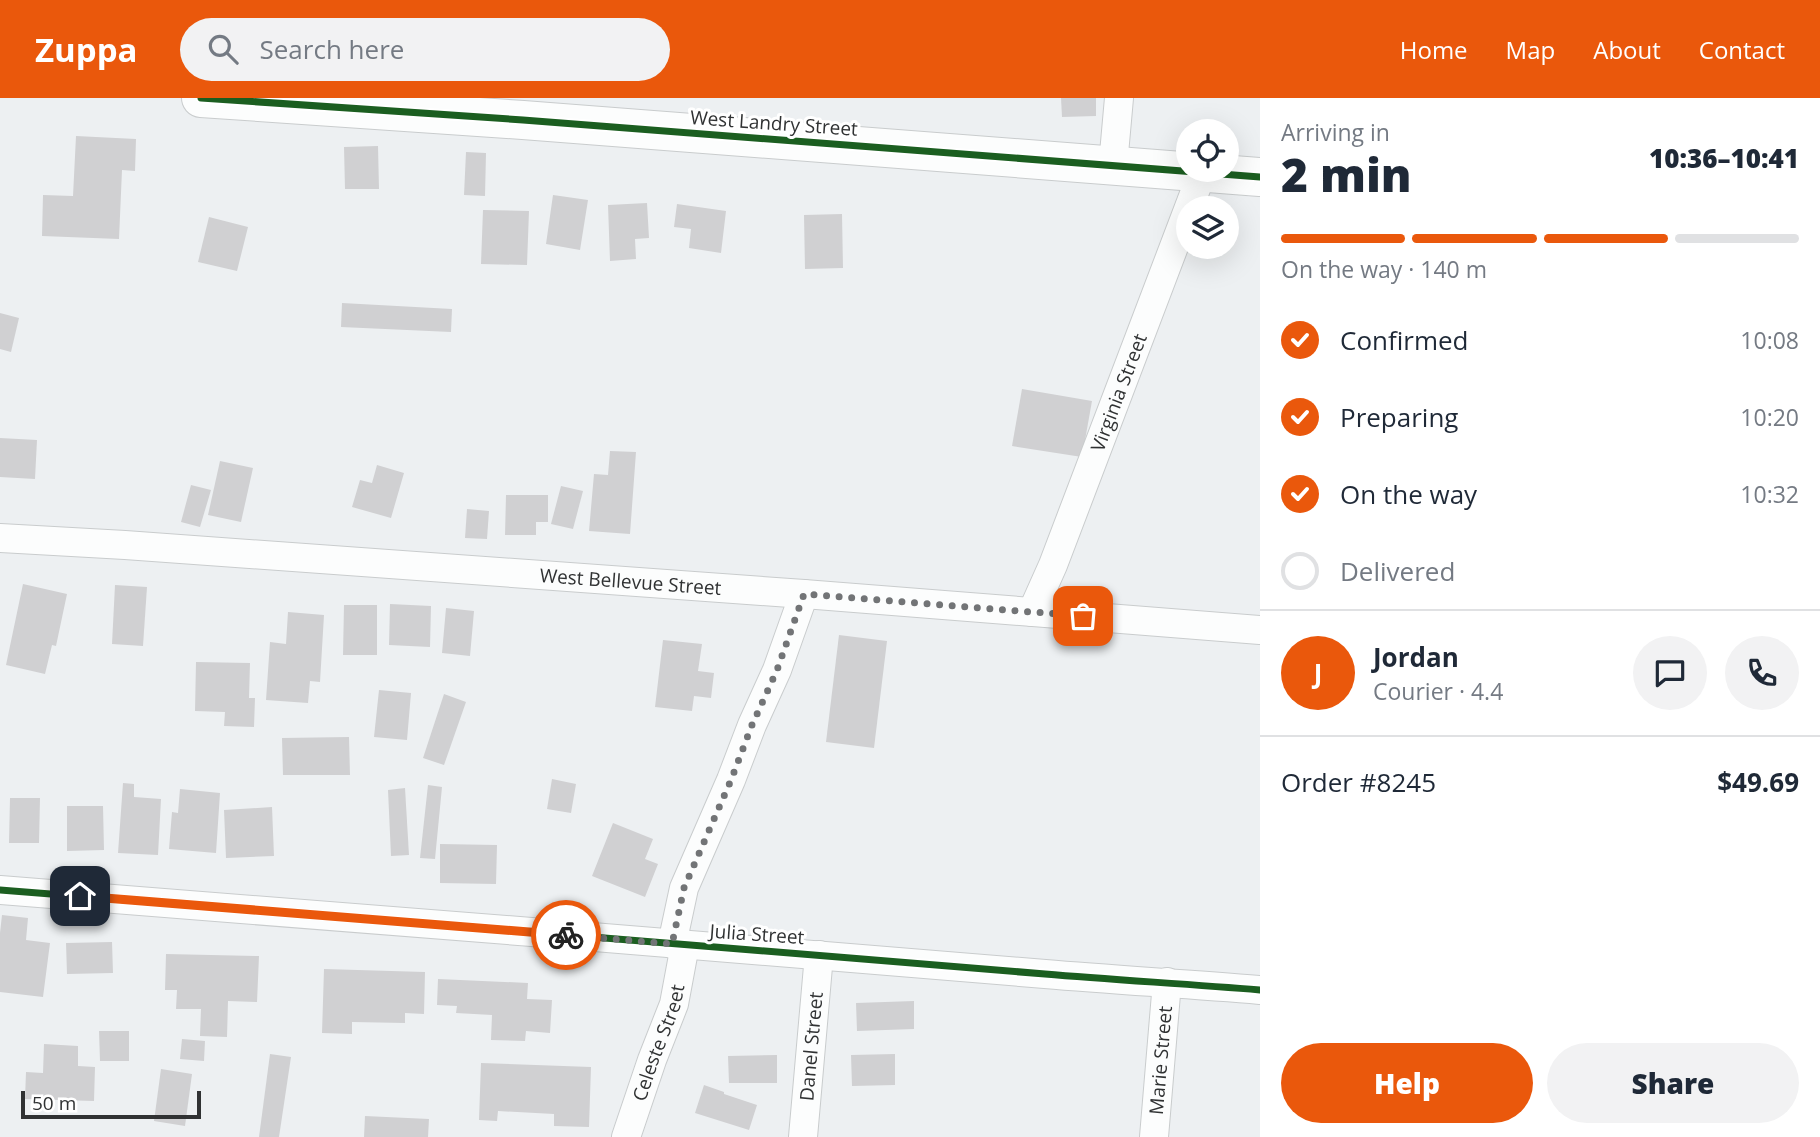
<!DOCTYPE html>
<html lang="en">
<head>
<meta charset="utf-8">
<style>
	body { margin:0; font-family:"Open Sans",sans-serif; background:#f2f2f3; color:#1f2937; height:100vh; display:flex; flex-direction:column; font-size:26px; white-space:nowrap }
	* { box-sizing:border-box; margin:0 }
	p { font-size:23px; color:#747a83 }
	.icon { flex:none; width:38px; height:38px; fill:none; stroke:currentColor; stroke-width:2; stroke-linecap:round; stroke-linejoin:round }
	.map { position:relative; flex:1; overflow:hidden }
	.details { display:flex; flex-direction:column; background:#fff; width:560px }
	.details>* { flex:none }
	.controls { position:absolute; left:1176px; top:21px; display:grid; gap:14px }
	.controls a { display:grid; place-items:center; width:63px; height:63px; border-radius:50%; background:#fff; box-shadow:0 7px 28px #0002; font-size:35px }
	.scale { position:absolute; left:21px; bottom:18px; width:180px; box-sizing:border-box; padding-left:7px; border:4px solid #303233; border-top:0; font-size:19px; line-height:24px; white-space:nowrap; color:#303233; -webkit-text-stroke:5px #fff; paint-order:stroke }
	.pin { position:absolute; display:grid; place-items:center; width:60px; height:60px; color:#fff; margin:-30px; border-radius:14px; box-shadow:0 4px 10px #0006 }
	.courier { position:absolute; display:grid; place-items:center; width:70px; height:70px; margin:-35px; border:5px solid #ea580c; border-radius:50%; background:#fff; color:#222; box-shadow:0 2px 9px #0007 }
	.head em { font-style:normal; font-weight:800 }
	.head div { display:flex; flex-direction:column-reverse }
	.head { display:flex; align-items:center; justify-content:space-between; height:119px; padding:0 21px }
	h1 { font-size:46px; font-weight:800; line-height:52px }
	.bar { display:grid; grid-template-columns:repeat(4,1fr); gap:10px 7px; align-content:center; height:84px; padding:0 21px }
	.bar i { height:9px; border-radius:5px; background:#e0e1e3 }
	.bar .on { background:#ea580c }
	.bar p { grid-column:span 4 }
	.line { display:flex; align-items:center; gap:18px; padding:0 21px; border-top:2px solid #e0e1e3 }
	.line div { flex:1 }
	.round { display:grid; place-items:center; flex:none; width:74px; height:74px; border-radius:37px; background:#f2f2f3 }
	ol { padding:0 21px; list-style:none }
	li { display:flex; align-items:center; gap:21px; height:77px }
	li p { margin-inline-start:auto }
	li .icon { padding:7px; border-radius:50%; background:#ea580c; color:#fff; stroke-width:4 }
	li:last-child { color:#747a83 }
	li i { width:38px; height:38px; border:4px solid #e0e1e3; border-radius:50% }
	.cta { display:flex; gap:14px; margin-top:auto; padding:14px 21px }
	.cta a { flex:1; height:80px; border-radius:42px; background:#ea580c; color:#fff; font-size:28px; font-weight:800; line-height:80px; text-align:center }
	.cta a+a { background:#f2f2f3; color:#1f2937 }
	header { display:flex; align-items:center; gap:42px; box-sizing:border-box; height:98px; padding:0 35px; background:#ea580c; color:#fff }
	header strong { font-size:33px }
	nav { display:flex; gap:38px; margin-inline-start:auto; font-size:24px }
	.search { width:490px; height:63px; background:#f2f2f3; display:flex; align-items:center; gap:18px; box-sizing:border-box; padding:0 24px; border-radius:38px; color:#747a83; font-size:26px }
	main { display:flex; flex:1; min-height:0 }
	.map>svg:first-child { display:block }
	.building { fill:#d0d0d2 }
	.lines { fill:none; stroke-linecap:round; stroke-linejoin:round }
	.minor-casing { stroke:#c9cccd; stroke-width:30 }
	.highway-casing { stroke:#c9cccd; stroke-width:40 }
	.minor { stroke:#fcfdfd; stroke-width:28 }
	.highway { stroke:#fcfdfd; stroke-width:38 }
	.cycleway-casing { stroke:#fff; stroke-width:11 }
	.cycleway { stroke:#1b5e20; stroke-width:7 }
	.done { stroke:#727476; stroke-width:7; stroke-dasharray:0 12.6 }
	.route { stroke:#ea580c; stroke-width:9 }
	.labels { text-anchor:middle; stroke-width:6; stroke-linejoin:round; paint-order:stroke }
	.street-label { font-size:19px; fill:#303233; stroke:#fff }
</style>
</head>
<body>
<header>
<strong>Zuppa</strong>
<div class="search"><svg class="icon" aria-label="search" viewBox="0 0 24 24"><circle cx="10" cy="10" r="6"/><path d="M15 15l6 6"/></svg>Search here</div>
<nav><a>Home</a><a>Map</a><a>About</a><a>Contact</a></nav>
</header>
<main>
<div class="map">
<svg width="1260" height="1039" viewBox="0 0 1260 1039">
	<rect width="100%" height="100%" fill="#edf0f2"/>
	<!-- building -->
	<g class="building">
		<path d="M1061,0H1096V18L1062,19Z"/>
		<path d="M76,38L136,41L135,73L122,72L119,141L42,138L43,97L73,98Z"/>
		<path d="M378,48L379,91H345L344,49Z"/>
		<path d="M466,54L486,55L485,98L464,97Z"/>
		<path d="M553,97L588,102L580,152L546,146Z"/>
		<path d="M647,105L649,140L635,141L636,161L610,163L608,107Z"/>
		<path d="M677,106L726,113L721,155L689,150L691,131L674,129Z"/>
		<path d="M483,112L529,113L527,167L481,166Z"/>
		<path d="M842,116L843,170L805,171L804,117Z"/>
		<path d="M209,119L248,129L237,173L198,164Z"/>
		<path d="M342,205L452,211L451,234L341,229Z"/>
		<path d="M0,215L19,220L11,254L0,251Z"/>
		<path d="M1022,291L1092,303L1082,359L1012,348Z"/>
		<path d="M0,340L37,342L35,381L0,379Z"/>
		<path d="M610,353L636,354L630,436L589,433L594,376L608,377Z"/>
		<path d="M220,363L253,370L241,424L208,417Z"/>
		<path d="M377,367L404,375L391,420L352,409L360,382L372,385Z"/>
		<path d="M191,387L211,392L200,429L181,424Z"/>
		<path d="M561,388L583,393L573,431L551,426Z"/>
		<path d="M506,397H548V424H536V437H505Z"/>
		<path d="M467,411L489,413L487,441L465,440Z"/>
		<path d="M23,486L67,496L56,548L52,547L45,576L6,567Z"/>
		<path d="M115,487L147,489L143,548L112,546Z"/>
		<path d="M390,506L431,508L430,549L389,547Z"/>
		<path d="M344,507H377V557H343Z"/>
		<path d="M446,510L474,513L470,558L442,555Z"/>
		<path d="M288,514L324,517L320,584L310,583L308,605L266,602L270,544L286,546Z"/>
		<path d="M839,537L887,543L874,650L826,644Z"/>
		<path d="M663,542L702,546L698,573L714,575L711,600L694,598L692,613L655,609Z"/>
		<path d="M196,564L250,565L249,600H255L254,629L224,628L225,614L195,613Z"/>
		<path d="M379,592L411,595L407,642L374,639Z"/>
		<path d="M444,596L466,604L444,667L423,660Z"/>
		<path d="M349,639L350,677H283L282,640Z"/>
		<path d="M552,681L576,686L571,715L547,711Z"/>
		<path d="M123,685L134,686V699L161,701L158,757L118,755Z"/>
		<path d="M428,687L442,689L435,761L420,760Z"/>
		<path d="M405,690L409,757L391,758L388,692Z"/>
		<path d="M180,691L220,695L216,755L169,751L172,714L178,715Z"/>
		<path d="M10,700H40L39,745H9Z"/>
		<path d="M67,708H103L104,752L67,753Z"/>
		<path d="M272,709L274,758L226,760L224,712Z"/>
		<path d="M613,725L653,741L645,761L658,766L645,799L592,778Z"/>
		<path d="M440,746L497,747L496,786L440,785Z"/>
		<path d="M2,817L28,820L26,842L50,845L43,899L0,894V835Z"/>
		<path d="M112,844L113,875L67,876L66,845Z"/>
		<path d="M166,856L259,858L257,904L228,903L227,939L200,938L201,911H176L177,892H165Z"/>
		<path d="M324,871L425,874L424,916L405,915V925L352,924V936L322,935Z"/>
		<path d="M438,881L528,885L527,901L552,902L550,935L526,933L525,943L491,942L492,917L456,915L457,908L437,907Z"/>
		<path d="M914,903V931L857,933L856,905Z"/>
		<path d="M99,933H129V963H100Z"/>
		<path d="M182,941L205,943L204,963L180,961Z"/>
		<path d="M44,946L78,948V968L95,969L94,1003L25,1001L26,974L43,975Z"/>
		<path d="M270,956L291,959L279,1039H259Z"/>
		<path d="M895,956V987L852,988L851,957Z"/>
		<path d="M777,957V985H729L728,958Z"/>
		<path d="M481,965L591,969L589,1029L554,1028V1016L498,1013L497,1023L479,1022Z"/>
		<path d="M161,971L192,976L185,1028L154,1023Z"/>
		<path d="M704,987L724,994V996L757,1007L749,1032L695,1015Z"/>
		<path d="M365,1018L429,1021L428,1039H364Z"/>
	</g>
	<g class="lines">
		<!-- minor casing -->
		<g class="minor-casing">
			<g id="minor">
				<path d="M1113,67L1119,0"/>
				<path id="s1" d="M0,440L125,447L804,496L1260,532"/>
				<path id="s2" d="M1032,514L1053,467L1202,75"/>
				<path d="M0,792C348,819 697,847 1045,876C1116,882 1188,886 1260,892"/>
				<path d="M672,846L684,790L731,682L752,627L777,572L804,496"/>
				<path id="s3" d="M626,1039L652,962L674,906L685,847"/>
				<path id="s4" d="M803,1039L819,857"/>
				<path id="s5" d="M1154,1039L1167,884"/>
			</g>
		</g>
		<!-- highway casing -->
		<g class="highway-casing">
			<path id="highway" d="M201,0L523,22L1260,79"/>
		</g>
		<!-- minor -->
		<use href="#minor" class="minor"/>
		<!-- highway -->
		<use href="#highway" class="highway"/>
		<!-- cycleway casing -->
		<g class="cycleway-casing">
			<g id="cycleway">
				<path d="M201,0L523,22L1260,79"/>
				<path d="M0,792C348,819 697,847 1045,876C1116,882 1188,886 1260,892"/>
			</g>
		</g>
		<!-- cycleway -->
		<use href="#cycleway" class="cycleway"/>
	</g>
	<g class="lines">
		<!-- done -->
		<path class="done" d="M566,837L672,846L684,790L731,682L752,627L777,572L804,496L1083,518"/>
		<!-- route -->
		<path class="route" d="M80,798L566,837"/>
	</g>
	<g class="labels">
		<!-- street labels -->
		<g class="street-label">
			<text transform="translate(774 25) rotate(4)" y="7">West Landry Street</text>
			<text dy="7" stroke="none"><textPath href="#s2" startOffset="236">Virginia Street</textPath></text>
			<text dy="7" stroke="none"><textPath href="#s1" startOffset="632">West Bellevue Street</textPath></text>
			<text transform="translate(757 836) rotate(4)" y="7">Julia Street</text>
			<text dy="7" stroke="none"><textPath href="#s3" startOffset="100">Celeste Street</textPath></text>
			<text dy="7" stroke="none"><textPath href="#s4" startOffset="91">Danel Street</textPath></text>
			<text dy="7" stroke="none"><textPath href="#s5" startOffset="77">Marie Street</textPath></text>
		</g>
	</g>
</svg>
<div class="controls">
<a><svg class="icon" aria-label="locate" viewBox="0 0 24 24"><circle cx="12" cy="12" r="6"/><path d="M12 2v4M12 18v4M2 12h4M18 12h4"/></svg></a>
<a><svg class="icon" aria-label="layers" viewBox="0 0 24 24"><path d="M12 4l9 5-9 5-9-5zM3 14l9 5 9-5"/></svg></a>
</div>
<div class="scale">50 m</div>
<div class="pin" style="left:1083px;top:518px;background:#ea580c"><svg class="icon" aria-label="bag" viewBox="0 0 24 24"><path d="M5 8h14l-1 12H6zM9 8a3 3 0 0 1 6 0"/></svg></div>
<div class="pin" style="left:80px;top:798px;background:#1f2937"><svg class="icon" aria-label="home" viewBox="0 0 24 24"><path d="M3 11l9-7 9 7M6 9v11h12V9"/></svg></div>
<div class="courier" style="left:566px;top:837px"><svg class="icon" aria-label="bike" viewBox="0 0 24 24"><circle cx="6" cy="16" r="4"/><circle cx="18" cy="16" r="4"/><path d="M6 16l4-8h5l3 8M10 8l3 8H6M13 5h3"/></svg></div>
</div>
<section class="details">
<div class="head"><div><h1>2 min</h1><p>Arriving in</p></div><em>10:36–10:41</em></div>
<div class="bar"><i class="on"></i><i class="on"></i><i class="on"></i><i></i><p>On the way · 140 m</p></div>
<ol>
<li><svg class="icon" aria-label="check" viewBox="0 0 24 24"><path d="M5 12l5 5 9-10"/></svg>Confirmed<p>10:08</p></li>
<li><svg class="icon" aria-label="check" viewBox="0 0 24 24"><path d="M5 12l5 5 9-10"/></svg>Preparing<p>10:20</p></li>
<li><svg class="icon" aria-label="check" viewBox="0 0 24 24"><path d="M5 12l5 5 9-10"/></svg>On the way<p>10:32</p></li>
<li><i></i>Delivered</li>
</ol>
<div class="line" style="height:126px"><b class="round" style="background:#ea580c;color:#fff">J</b><div><b>Jordan</b><p>Courier · 4.4</p></div><a class="round"><svg class="icon" aria-label="chat" viewBox="0 0 24 24"><path d="M4 5h16v11H9l-5 4z"/></svg></a><a class="round"><svg class="icon" aria-label="phone" viewBox="0 0 24 24"><path d="M5 4h4l2 5-3 2q2 4 5 5l2-3 5 2v4C11 20 4 13 5 4z"/></svg></a></div>
<div class="line" style="height:91px"><div>Order #8245</div><b>$49.69</b></div>
<div class="cta"><a>Help</a><a>Share</a></div>
</section>
</main>
</body>
</html>
